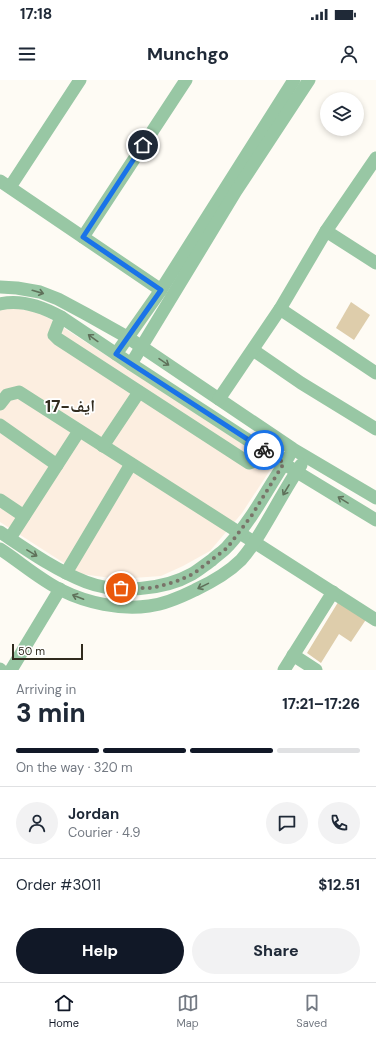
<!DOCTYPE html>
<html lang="en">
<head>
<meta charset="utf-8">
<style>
	body { margin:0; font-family:"DM Sans","Noto Naskh Arabic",sans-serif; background:#f2f2f3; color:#1f2937; height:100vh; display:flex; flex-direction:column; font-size:15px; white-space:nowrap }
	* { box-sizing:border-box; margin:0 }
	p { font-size:13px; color:#747a83 }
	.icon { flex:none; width:22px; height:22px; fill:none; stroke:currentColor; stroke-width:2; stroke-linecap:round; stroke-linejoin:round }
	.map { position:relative; height:590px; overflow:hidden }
	.panel { display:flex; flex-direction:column; background:#fff; flex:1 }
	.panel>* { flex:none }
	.buttons { position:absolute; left:320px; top:12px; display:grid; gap:8px }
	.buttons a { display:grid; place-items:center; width:44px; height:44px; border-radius:50%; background:#fff; box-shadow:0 2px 6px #0003; font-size:20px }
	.scale { position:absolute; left:12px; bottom:10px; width:71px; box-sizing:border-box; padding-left:4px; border:2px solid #312b1e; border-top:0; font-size:11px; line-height:14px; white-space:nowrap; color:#312b1e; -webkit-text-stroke:3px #fff; paint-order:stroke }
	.pin { position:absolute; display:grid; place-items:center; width:34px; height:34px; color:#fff; margin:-17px; border:2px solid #fff; border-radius:50%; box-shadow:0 1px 4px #0007 }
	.courier { position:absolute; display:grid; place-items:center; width:40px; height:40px; margin:-20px; border:3px solid #1a73e8; border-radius:50%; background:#fff; color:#222; box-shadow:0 1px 5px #0007 }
	.summary em { font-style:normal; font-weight:800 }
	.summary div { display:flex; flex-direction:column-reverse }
	.summary { display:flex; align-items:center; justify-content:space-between; height:68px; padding:0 16px }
	h1 { font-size:26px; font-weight:800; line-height:30px }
	.bar { display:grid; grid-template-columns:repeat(4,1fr); gap:6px 4px; align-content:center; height:48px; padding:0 16px }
	.bar i { height:5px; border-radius:3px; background:#e0e1e3 }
	.bar .active { background:#111827 }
	.bar p { grid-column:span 4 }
	.line { display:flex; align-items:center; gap:10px; padding:0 16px; border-top:1px solid #e0e1e3 }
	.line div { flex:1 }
	.round { display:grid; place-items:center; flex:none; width:42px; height:42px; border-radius:21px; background:#f2f2f3 }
	.button { display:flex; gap:8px; margin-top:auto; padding:8px 16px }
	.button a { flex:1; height:46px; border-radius:24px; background:#111827; color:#fff; font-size:16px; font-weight:800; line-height:46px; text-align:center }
	.button a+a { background:#f2f2f3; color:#1f2937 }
	.status { display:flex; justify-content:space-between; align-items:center; height:28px; padding:0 20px; background:#fff; direction:ltr }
	.status svg { height:11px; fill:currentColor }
	header { display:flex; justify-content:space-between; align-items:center; height:52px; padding:0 16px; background:#fff; font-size:18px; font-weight:800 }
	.tab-bar { display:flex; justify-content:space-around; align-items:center; height:56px; border-top:1px solid #e0e1e3; background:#fff; font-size:11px; color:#747a83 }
	.tab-bar a { display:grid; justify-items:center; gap:2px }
	.tab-bar .active { color:#111827 }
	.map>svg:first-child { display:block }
	.commercial { fill:#fceee0 }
	.building { fill:#decdab }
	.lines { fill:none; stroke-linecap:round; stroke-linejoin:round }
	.minor { stroke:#98c7a4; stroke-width:13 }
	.oneway { stroke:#5f715a }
	.done { stroke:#797469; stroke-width:4; stroke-dasharray:0 7.2 }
	.route { stroke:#1a73e8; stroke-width:5 }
	.labels { text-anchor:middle; stroke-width:3.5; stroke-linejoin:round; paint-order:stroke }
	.district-label { font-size:17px; font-weight:bold; fill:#312b1e; stroke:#fff }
</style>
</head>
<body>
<div class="status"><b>17:18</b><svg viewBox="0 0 49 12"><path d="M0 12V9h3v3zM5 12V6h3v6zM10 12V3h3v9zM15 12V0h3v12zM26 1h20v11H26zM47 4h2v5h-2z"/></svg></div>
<header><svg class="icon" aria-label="menu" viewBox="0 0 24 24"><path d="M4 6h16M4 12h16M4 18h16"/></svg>Munchgo<svg class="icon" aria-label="person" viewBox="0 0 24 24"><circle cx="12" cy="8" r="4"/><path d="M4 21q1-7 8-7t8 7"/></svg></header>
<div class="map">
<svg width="376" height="590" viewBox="0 0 376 590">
	<rect width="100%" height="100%" fill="#fefbf4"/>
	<!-- commercial -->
	<path class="commercial" d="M8,227L37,232L50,239L274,384L242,433L210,471L183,486L161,496L119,499L81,494L0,442V229Z"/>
	<!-- building -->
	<g class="building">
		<path d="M351,222L370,235L354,260L336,248Z"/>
		<path d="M340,519L367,538L351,562L339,554L321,583L307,573Z"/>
	</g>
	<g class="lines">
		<!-- minor -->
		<g class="minor">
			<path d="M0,101L161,210"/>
			<path d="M10,107L80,0"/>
			<path d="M326,151L376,183"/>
			<path d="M83,157L186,0"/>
			<path d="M0,207L17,208L40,212L58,219L86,234L127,257L293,369L376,418"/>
			<path d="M0,224C21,219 43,227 61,237L134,286L297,392L376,440"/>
			<path d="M280,229L376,293"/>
			<path d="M61,237L54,255L58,259L249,383L252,382L260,367"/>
			<path d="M253,270L301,303L376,349"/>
			<path d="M116,274L161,210L294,0"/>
			<path d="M131,284L236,111L309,0"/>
			<path d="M219,319L280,229L326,151L376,78"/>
			<path d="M0,324L7,315L19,312L376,540"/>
			<path d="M0,345L57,385"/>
			<path d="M103,366L139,312"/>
			<path d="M0,420L24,436"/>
			<path d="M0,452C27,470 55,490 86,502C117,514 164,510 192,494C199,490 206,484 212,480C217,475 224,471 228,466C253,439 269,406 289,376"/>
			<path d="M10,458L79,351"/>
			<path d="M0,469C20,482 39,499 61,510C87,523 120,530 149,526C165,524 181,517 195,510C212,502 228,493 241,480C250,470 258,457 265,445C277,425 288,404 301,385"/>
			<path d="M66,493L131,384"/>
			<path d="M293,575L316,590"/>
			<path d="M0,589L1,590"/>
			<path d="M11,590L60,509"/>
			<path d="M284,590L333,512"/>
		</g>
	</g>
	<!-- one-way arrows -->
	<defs><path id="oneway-shaft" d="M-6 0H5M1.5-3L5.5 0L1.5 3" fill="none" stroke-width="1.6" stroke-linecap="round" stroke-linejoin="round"/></defs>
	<g class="oneway">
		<use href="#oneway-shaft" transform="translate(38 212) rotate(16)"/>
		<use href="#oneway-shaft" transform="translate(93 258) rotate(-144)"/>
		<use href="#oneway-shaft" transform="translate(164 282) rotate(34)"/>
		<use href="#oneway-shaft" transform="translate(286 410) rotate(121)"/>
		<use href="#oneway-shaft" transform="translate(343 420) rotate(-148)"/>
		<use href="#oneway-shaft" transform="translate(32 473) rotate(31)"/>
		<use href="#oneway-shaft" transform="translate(203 506) rotate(154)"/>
		<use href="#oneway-shaft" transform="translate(78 517) rotate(-159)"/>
	</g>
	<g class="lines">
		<!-- done -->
		<path class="done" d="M121,508H152L175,502L193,494L227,468L252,435L284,383L264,370"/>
		<!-- route -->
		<path class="route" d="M143,65L83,157L161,210L116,274L264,370"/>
	</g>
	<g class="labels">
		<!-- district labels -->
		<g class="district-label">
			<text x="70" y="332">ایف-17</text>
		</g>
	</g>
</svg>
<div class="buttons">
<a><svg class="icon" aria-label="layers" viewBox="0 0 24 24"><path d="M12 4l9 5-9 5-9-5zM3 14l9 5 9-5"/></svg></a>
</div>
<div class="scale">50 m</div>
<div class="pin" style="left:121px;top:508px;background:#ea580c"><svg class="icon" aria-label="bag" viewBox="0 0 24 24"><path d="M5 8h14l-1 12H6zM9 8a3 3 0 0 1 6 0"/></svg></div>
<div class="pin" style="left:143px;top:65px;background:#1f2937"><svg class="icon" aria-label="home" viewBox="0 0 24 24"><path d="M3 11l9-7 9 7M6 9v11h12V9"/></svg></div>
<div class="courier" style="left:264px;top:370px"><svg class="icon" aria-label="bike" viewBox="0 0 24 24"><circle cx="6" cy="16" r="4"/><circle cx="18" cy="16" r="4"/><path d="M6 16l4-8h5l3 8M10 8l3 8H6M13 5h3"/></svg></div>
</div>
<section class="panel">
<div class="summary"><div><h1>3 min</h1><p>Arriving in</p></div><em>17:21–17:26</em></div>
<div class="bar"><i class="active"></i><i class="active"></i><i class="active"></i><i></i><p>On the way · 320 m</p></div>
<div class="line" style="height:72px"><a class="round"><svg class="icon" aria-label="person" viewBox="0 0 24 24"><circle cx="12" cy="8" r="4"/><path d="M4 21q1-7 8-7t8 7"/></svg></a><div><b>Jordan</b><p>Courier · 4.9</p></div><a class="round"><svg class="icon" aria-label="chat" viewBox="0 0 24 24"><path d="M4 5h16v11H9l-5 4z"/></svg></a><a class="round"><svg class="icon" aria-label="phone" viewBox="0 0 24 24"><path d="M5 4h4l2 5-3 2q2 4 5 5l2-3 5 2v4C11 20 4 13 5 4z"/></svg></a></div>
<div class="line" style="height:52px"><div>Order #3011</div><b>$12.51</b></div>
<div class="button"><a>Help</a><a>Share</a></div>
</section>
<nav class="tab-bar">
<a class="active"><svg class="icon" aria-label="home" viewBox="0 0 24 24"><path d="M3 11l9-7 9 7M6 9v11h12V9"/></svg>Home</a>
<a><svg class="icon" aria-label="map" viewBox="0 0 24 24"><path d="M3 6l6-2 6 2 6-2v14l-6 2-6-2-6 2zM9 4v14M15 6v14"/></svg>Map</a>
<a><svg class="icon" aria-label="saved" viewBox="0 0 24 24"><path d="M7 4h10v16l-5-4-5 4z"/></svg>Saved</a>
</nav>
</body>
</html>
